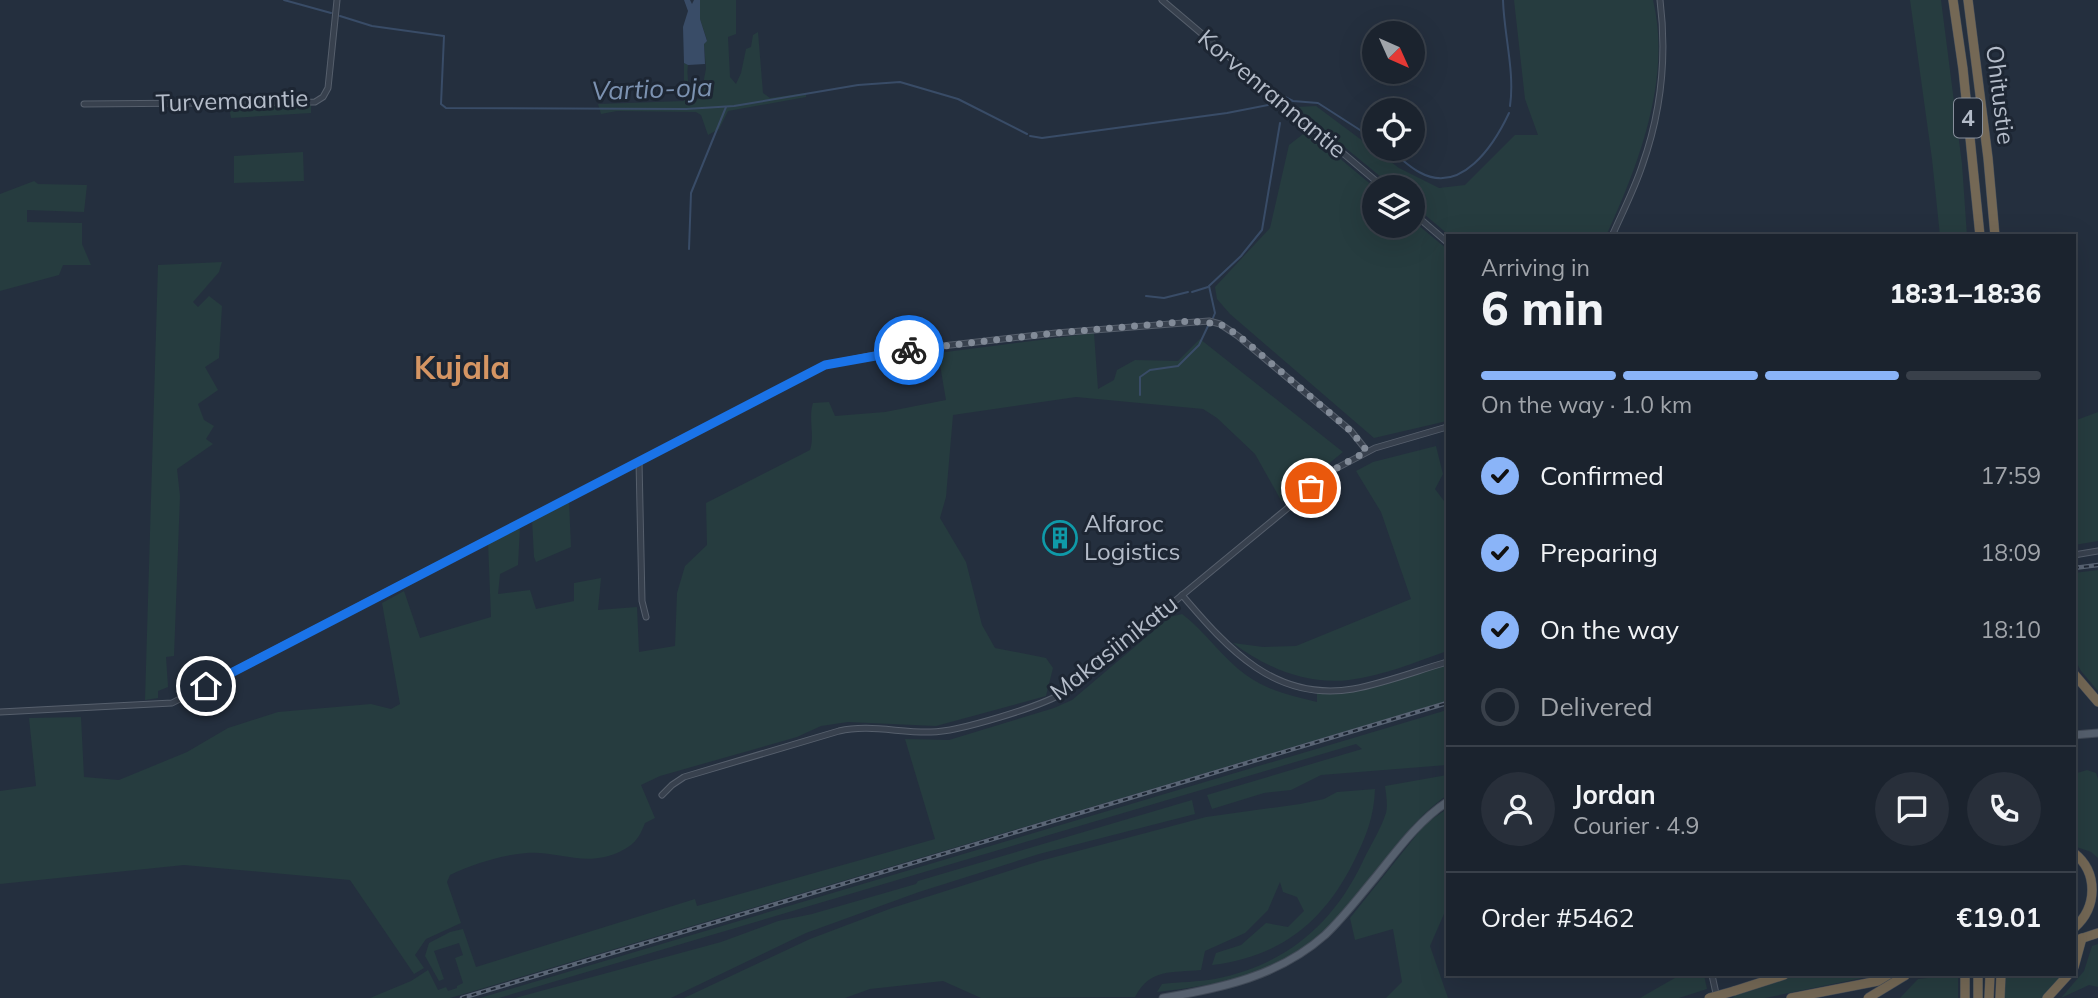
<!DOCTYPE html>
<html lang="en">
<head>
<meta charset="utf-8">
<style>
	body { margin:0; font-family:Mulish,sans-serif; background:#282f3a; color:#f1f3f6; height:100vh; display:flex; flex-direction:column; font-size:26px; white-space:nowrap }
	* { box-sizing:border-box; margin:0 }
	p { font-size:23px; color:#a0a4aa }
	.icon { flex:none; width:38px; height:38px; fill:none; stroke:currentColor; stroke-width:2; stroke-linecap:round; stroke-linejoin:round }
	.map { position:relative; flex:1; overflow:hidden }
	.sheet { position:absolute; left:1446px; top:234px; width:630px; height:742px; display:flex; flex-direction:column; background:#1b232e; border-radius:0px; box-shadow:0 7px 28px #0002,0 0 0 2px #39404a }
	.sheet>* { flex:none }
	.needle { width:46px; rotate:135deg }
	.buttons { position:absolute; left:1362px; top:21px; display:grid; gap:14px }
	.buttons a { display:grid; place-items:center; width:63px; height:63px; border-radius:50%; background:#1b232e; box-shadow:0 7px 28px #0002,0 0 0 2px #39404a; font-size:35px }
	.pin { position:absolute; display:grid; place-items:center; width:60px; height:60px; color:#fff; margin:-30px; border:4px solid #fff; border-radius:50%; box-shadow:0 2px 7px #0007 }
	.courier { position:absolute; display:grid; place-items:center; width:70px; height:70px; margin:-35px; border:5px solid #1a73e8; border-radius:50%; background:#fff; color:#222; box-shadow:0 2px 9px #0007 }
	.summary em { font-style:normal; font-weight:800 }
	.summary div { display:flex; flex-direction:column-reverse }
	.summary { display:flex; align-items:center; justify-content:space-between; height:119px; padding:0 35px }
	h1 { font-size:46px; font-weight:800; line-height:52px }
	.bar { display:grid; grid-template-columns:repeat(4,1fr); gap:10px 7px; align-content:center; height:84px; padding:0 35px }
	.bar i { height:9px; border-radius:5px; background:#39404a }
	.bar .selected { background:#8ab4f8 }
	.bar p { grid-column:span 4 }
	.line { display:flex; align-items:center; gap:18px; padding:0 35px; border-top:2px solid #39404a }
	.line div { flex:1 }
	.round { display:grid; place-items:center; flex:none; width:74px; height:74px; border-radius:37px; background:#282f3a }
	ol { padding:0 35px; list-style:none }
	li { display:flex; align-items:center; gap:21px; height:77px }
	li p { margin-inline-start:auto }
	li .icon { padding:7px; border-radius:50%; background:#8ab4f8; color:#111; stroke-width:4 }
	li:last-child { color:#a0a4aa }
	li i { width:38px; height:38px; border:4px solid #39404a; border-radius:50% }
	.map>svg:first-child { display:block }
	.green { fill:#263c3f }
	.water { fill:#394c67 }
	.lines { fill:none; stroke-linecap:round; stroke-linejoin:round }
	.stream { stroke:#394c67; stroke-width:2 }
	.minor-casing { stroke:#565f6c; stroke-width:7 }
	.major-casing { stroke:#414a57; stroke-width:9 }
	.highway-casing { stroke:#434c59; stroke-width:10 }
	.minor { stroke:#38414e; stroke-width:5 }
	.major { stroke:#56606e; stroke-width:7 }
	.highway { stroke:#746855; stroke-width:9 }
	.rail-casing { stroke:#5a6575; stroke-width:4.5 }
	.rail { stroke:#1d2633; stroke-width:2; stroke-dasharray:5; stroke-linecap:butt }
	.highway-bridge-casing { stroke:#434c59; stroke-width:10; stroke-linecap:butt }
	.highway-bridge { stroke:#746855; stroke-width:9 }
	.done { stroke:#828b98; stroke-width:7; stroke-dasharray:0 12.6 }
	.route { stroke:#1a73e8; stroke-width:9 }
	.labels { text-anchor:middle; stroke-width:6; stroke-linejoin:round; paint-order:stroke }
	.shield { fill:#1d2633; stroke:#878f9c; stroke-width:2 }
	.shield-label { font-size:23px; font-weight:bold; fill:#b4bcc9 }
	.street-label { font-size:24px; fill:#b4bcc9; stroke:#1d2633 }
	.poi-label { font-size:24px; fill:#b4bcc9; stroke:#1d2633; text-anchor:start }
	.water-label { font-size:26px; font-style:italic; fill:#7c92b1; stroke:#1d2633 }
	.district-label { font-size:32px; font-weight:bold; fill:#d59563; stroke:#1d2633 }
</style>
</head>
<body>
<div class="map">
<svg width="2098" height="998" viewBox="0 0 2098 998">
	<rect width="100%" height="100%" fill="#242f3e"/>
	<!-- green -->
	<g class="green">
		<path d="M700,0H736V34L728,37L730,77L736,84L741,73L746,49L751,47L753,35L758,32L763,93L770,98L806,93V97L728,111L719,129L708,135L701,115L696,112L617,111L601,114L598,104L684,101V63L688,65C686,77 690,89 691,100L700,99L706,69L704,44L707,40L700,19Z"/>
		<path d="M1514,0H1653C1672,79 1638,166 1606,236H1450L1412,204V187H1393L1296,107L1316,106L1399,168L1439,188L1465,185L1515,135H1538L1525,99Z"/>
		<path d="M1910,0H1941L1962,164L1967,236H1940L1932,159Z"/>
		<path d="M311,104V113L231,118L229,107Z"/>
		<path d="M1307,131L1374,187V226H1412V220L1447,249V421L1374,438L1230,314L1217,299L1215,287L1270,228L1289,145Z"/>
		<path d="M303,152L304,181L234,183V156Z"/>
		<path d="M34,181L38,184L87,185L84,212L27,210V222L82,223V244L91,265H63L59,275L0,291V194Z"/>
		<path d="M222,262L219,272L193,302L198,307L209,296L222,306L219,358L205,367L218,390L198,404L204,420L214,426L206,439L213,444L177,469L180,496L174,656L166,657L168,687L158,691V698L145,700L158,265Z"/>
		<path d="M1094,333L1098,389L1114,380L1117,370L1135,360L1178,361L1200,339L1343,452L1282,502L1255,454L1217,418L1203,409L1076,397L953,415L946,497L940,518L966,562L982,625L995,648L1046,658L1053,668L1046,696L936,726L848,722L821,726L797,737L660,776L641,785L655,818L645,823C639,839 633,846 617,853C583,867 560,851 527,853C501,855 473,864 450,875L447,882L461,923L426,939L415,955L424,968L414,974L350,880L184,865L0,884V791L36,786L29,718L81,717L84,777L119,780L187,752L228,728L278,712L371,704L391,709L400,704L382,603L404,591L420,638L491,617L488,542L520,527L518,565L500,574L498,594L530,590L536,609L574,601V583L601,578L598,610L637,607L639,652L675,646L677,593L685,566L707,545L706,503L810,450C815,435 808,419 813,403L829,402L835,416L885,412L946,400L938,353Z"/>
		<path d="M2098,412V541L2074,545V421Z"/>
		<path d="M1436,446L1443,474L1435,489L1447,505V617L1445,619L1447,651C1416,662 1382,676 1349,680C1307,685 1266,668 1233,643L1263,647L1296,646L1411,599L1381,512L1356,471L1373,462Z"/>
		<path d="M569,501L571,547L536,562L534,557L532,519Z"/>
		<path d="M2098,570V691L2081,671L2074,658V573Z"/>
		<path d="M1182,614C1206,632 1222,658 1246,675C1268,691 1292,696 1317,702V693C1365,694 1403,679 1447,665V701L450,998H370L411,981L428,970L438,990L446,987L448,991L457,988V986L463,983L455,958L463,955L459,943L434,951L444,979L439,981L425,956L429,943L450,932L463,929L476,967L695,899L697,906L935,839L905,739L949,740L1054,708L1072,700L1170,617Z"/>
		<path d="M1447,710V765L1321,775L1291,790L1264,793L1212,809L1207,795L1362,749L1356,744L499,998H480Z"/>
		<path d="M2087,770L2096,773L2098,779V858L2091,852L2074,846V774Z"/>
		<path d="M1447,775V795C1410,822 1389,855 1361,890C1303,965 1247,982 1157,992L1162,984C1179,982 1198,982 1215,979C1285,965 1333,925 1363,861C1370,846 1381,829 1386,813C1388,805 1386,794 1385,786Z"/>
		<path d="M1375,789C1374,817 1366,837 1354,861C1324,922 1280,957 1212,965L1216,953L1241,945L1266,923L1288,927L1304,911L1297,897L1283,892L1280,882L1268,910L1245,933L1205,951L1201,970C1172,973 1150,968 1135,997L981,998L943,981L870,989L845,998H684L810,939L892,908L1040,861L1206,817L1300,804L1324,799L1337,792Z"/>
		<path d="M1192,800L1195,814L1039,854L919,892L806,933L671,998H515L721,942L778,921L812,914L916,884L918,881Z"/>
		<path d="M1447,809V907L1430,946L1448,998H1386L1402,982L1393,929L1355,940L1350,918L1426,823Z"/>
		<path d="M2098,944V987L2089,985L2061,998L2084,971L2092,946Z"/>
		<path d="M1680,975H1704L1707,989L1679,998H1640Z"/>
		<path d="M1795,975H1877L1765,998H1733L1734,994Z"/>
		<path d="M1958,975V998H1900L1918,979Z"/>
		<path d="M2005,975H2065L2045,998H2004Z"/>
	</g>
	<!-- water -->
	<path class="water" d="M684,0H690L692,4L694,0H700V19L707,41L704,44L705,64L688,65L684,63L683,27L688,11Z"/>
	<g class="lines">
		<!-- stream -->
		<g class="stream">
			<path d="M284,0L331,13"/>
			<path d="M1503,0C1504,35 1515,72 1510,106"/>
			<path d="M340,16L372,26L444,36L441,104L446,108L686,109L734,106L858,85L900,82L958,99L1027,134"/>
			<path d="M1285,97L1293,101L1318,103L1374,139"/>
			<path d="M1030,136L1042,138L1227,113L1273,104"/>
			<path d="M1388,149C1399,156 1408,166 1419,172C1461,196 1494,145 1509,113"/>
			<path d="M689,249L691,193L726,107"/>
			<path d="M1192,292L1208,287"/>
			<path d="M1146,296L1164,298L1188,292"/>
			<path d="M1213,318L1215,313L1209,286L1241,256L1262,230L1280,123"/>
			<path d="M1140,395V377L1150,370L1178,366L1199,345L1208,326"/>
		</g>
		<!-- minor casing -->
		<g class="minor-casing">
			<g id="minor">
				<path d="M1162,0L1383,187"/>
				<path d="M84,104L315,102L323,97L328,88L337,0"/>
				<path d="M1412,212L1447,242"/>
				<path d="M1612,236C1622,213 1634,190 1642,166C1661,113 1667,56 1660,0"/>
				<path d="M639,461L642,601L646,617"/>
				<path d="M2074,555L2098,551"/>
				<path d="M1182,595C1228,649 1275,702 1353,689C1385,683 1416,671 1447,662"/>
				<path d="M0,712L172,703L825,365L890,352L1056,333L1209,321L1220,324L1238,336L1351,431L1367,451"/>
				<path d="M662,795L672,785L684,777L839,731C869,724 900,733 931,732C957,732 1044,706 1066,691L1335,469L1375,448L1447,427"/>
				<path d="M1712,975L1717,998"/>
			</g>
		</g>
		<!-- major casing -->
		<g class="major-casing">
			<g id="major">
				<path d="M2074,735L2098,733"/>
				<path d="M1163,998C1222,988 1279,976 1325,935C1343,918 1358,898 1374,879C1396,852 1417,822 1447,802"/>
			</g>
		</g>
		<!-- highway casing -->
		<g class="highway-casing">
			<g id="highway">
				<path d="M1953,0L1963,69L1980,236"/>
				<path d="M1968,0L1988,158L1995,236"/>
				<path d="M2074,674L2098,702"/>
				<path d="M2074,853C2098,872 2098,907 2074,928"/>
				<path d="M2074,941L2098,933"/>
				<path d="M2074,967L2082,938"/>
				<path d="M1734,991L1784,975"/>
				<path d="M1791,998L1904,976"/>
				<path d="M1965,998V975"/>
				<path d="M1978,998V975"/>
				<path d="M1989,998L1990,975"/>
				<path d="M2000,998L2001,975"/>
				<path d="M2047,998L2068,975"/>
			</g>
		</g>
		<!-- minor -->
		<use href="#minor" class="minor"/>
		<!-- major -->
		<use href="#major" class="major"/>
		<!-- highway -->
		<use href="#highway" class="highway"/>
		<!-- rail casing -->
		<g class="rail-casing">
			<g id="rail">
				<path d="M2074,568L2098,565"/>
				<path d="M462,998L1447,703"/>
			</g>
		</g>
		<!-- rail -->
		<use href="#rail" class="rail"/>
		<!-- highway-bridge casing -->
		<g class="highway-bridge-casing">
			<g id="highway-bridge">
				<path d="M1709,998L1734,991"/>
				<path d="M1868,998L1906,975"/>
			</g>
		</g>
		<!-- highway-bridge -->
		<use href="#highway-bridge" class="highway-bridge"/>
	</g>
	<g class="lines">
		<!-- done -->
		<path class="done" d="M909,350L1056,333L1191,321L1220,324L1238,335L1351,431L1367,451L1335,469L1311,488"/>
		<!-- route -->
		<path class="route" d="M206,686L825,365L909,350"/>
	</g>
	<!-- icons -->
	<defs>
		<g id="building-ring" transform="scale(1.75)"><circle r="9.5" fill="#1d2633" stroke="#0f9aa8" stroke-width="1.5"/><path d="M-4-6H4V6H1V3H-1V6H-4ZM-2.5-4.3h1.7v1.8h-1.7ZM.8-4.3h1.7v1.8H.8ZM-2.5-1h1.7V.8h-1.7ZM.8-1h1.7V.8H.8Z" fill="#0f9aa8"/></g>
	</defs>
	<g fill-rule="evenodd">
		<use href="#building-ring" x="1060" y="538"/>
	</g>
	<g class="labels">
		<!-- shield labels -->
		<rect class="shield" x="1954" y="98.5" width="28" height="39" rx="5"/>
		<g class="shield-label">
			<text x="1968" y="126">4</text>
		</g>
		<!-- street labels -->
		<g class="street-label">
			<text transform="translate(1272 94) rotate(40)" y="8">Korvenrannantie</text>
			<text transform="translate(2000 95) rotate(83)" y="8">Ohitustie</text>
			<text transform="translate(232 101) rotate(-2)" y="8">Turvemaantie</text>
			<text transform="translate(1114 648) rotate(-38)" y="8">Makasiinikatu</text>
		</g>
		<!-- poi labels -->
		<g class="poi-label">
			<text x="1084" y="532">Alfaroc<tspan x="1084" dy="28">Logistics</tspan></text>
		</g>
		<!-- water labels -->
		<g class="water-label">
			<text transform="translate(652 89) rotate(-2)" y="9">Vartio-oja</text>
		</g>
		<!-- district labels -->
		<g class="district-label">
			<text x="462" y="379">Kujala</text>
		</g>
	</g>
</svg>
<div class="buttons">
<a><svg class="needle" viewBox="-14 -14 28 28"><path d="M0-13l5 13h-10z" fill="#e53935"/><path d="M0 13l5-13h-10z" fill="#a0a4aa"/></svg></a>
<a><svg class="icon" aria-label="locate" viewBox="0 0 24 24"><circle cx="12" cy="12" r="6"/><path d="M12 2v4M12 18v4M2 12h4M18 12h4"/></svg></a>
<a><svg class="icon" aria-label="layers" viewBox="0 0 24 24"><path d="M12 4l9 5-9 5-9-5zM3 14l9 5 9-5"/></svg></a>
</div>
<div class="pin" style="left:1311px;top:488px;background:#ea580c"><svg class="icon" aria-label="bag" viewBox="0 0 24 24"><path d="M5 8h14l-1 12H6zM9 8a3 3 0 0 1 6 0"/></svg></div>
<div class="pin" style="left:206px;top:686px;background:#1f2937"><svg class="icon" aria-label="home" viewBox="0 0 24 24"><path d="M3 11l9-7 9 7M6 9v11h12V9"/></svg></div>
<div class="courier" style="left:909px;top:350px"><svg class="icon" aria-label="bike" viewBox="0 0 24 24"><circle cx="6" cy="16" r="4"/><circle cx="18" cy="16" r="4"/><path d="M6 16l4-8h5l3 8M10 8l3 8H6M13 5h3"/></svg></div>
<section class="sheet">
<div class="summary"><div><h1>6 min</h1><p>Arriving in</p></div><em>18:31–18:36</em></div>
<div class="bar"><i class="selected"></i><i class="selected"></i><i class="selected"></i><i></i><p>On the way · 1.0 km</p></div>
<ol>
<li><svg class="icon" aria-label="check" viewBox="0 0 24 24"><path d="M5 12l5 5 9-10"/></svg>Confirmed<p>17:59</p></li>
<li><svg class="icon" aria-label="check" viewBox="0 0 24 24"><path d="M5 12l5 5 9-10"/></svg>Preparing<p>18:09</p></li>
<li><svg class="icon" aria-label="check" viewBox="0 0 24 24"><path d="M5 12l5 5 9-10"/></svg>On the way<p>18:10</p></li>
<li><i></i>Delivered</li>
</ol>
<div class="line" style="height:126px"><a class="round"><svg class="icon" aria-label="person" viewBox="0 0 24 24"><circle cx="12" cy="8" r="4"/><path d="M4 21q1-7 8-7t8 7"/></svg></a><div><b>Jordan</b><p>Courier · 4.9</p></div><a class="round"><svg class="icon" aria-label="chat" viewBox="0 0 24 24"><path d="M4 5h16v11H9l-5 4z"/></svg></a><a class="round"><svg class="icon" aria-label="phone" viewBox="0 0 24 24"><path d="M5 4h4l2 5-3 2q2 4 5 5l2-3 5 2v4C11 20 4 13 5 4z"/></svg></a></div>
<div class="line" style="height:91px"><div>Order #5462</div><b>€19.01</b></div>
</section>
</div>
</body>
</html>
